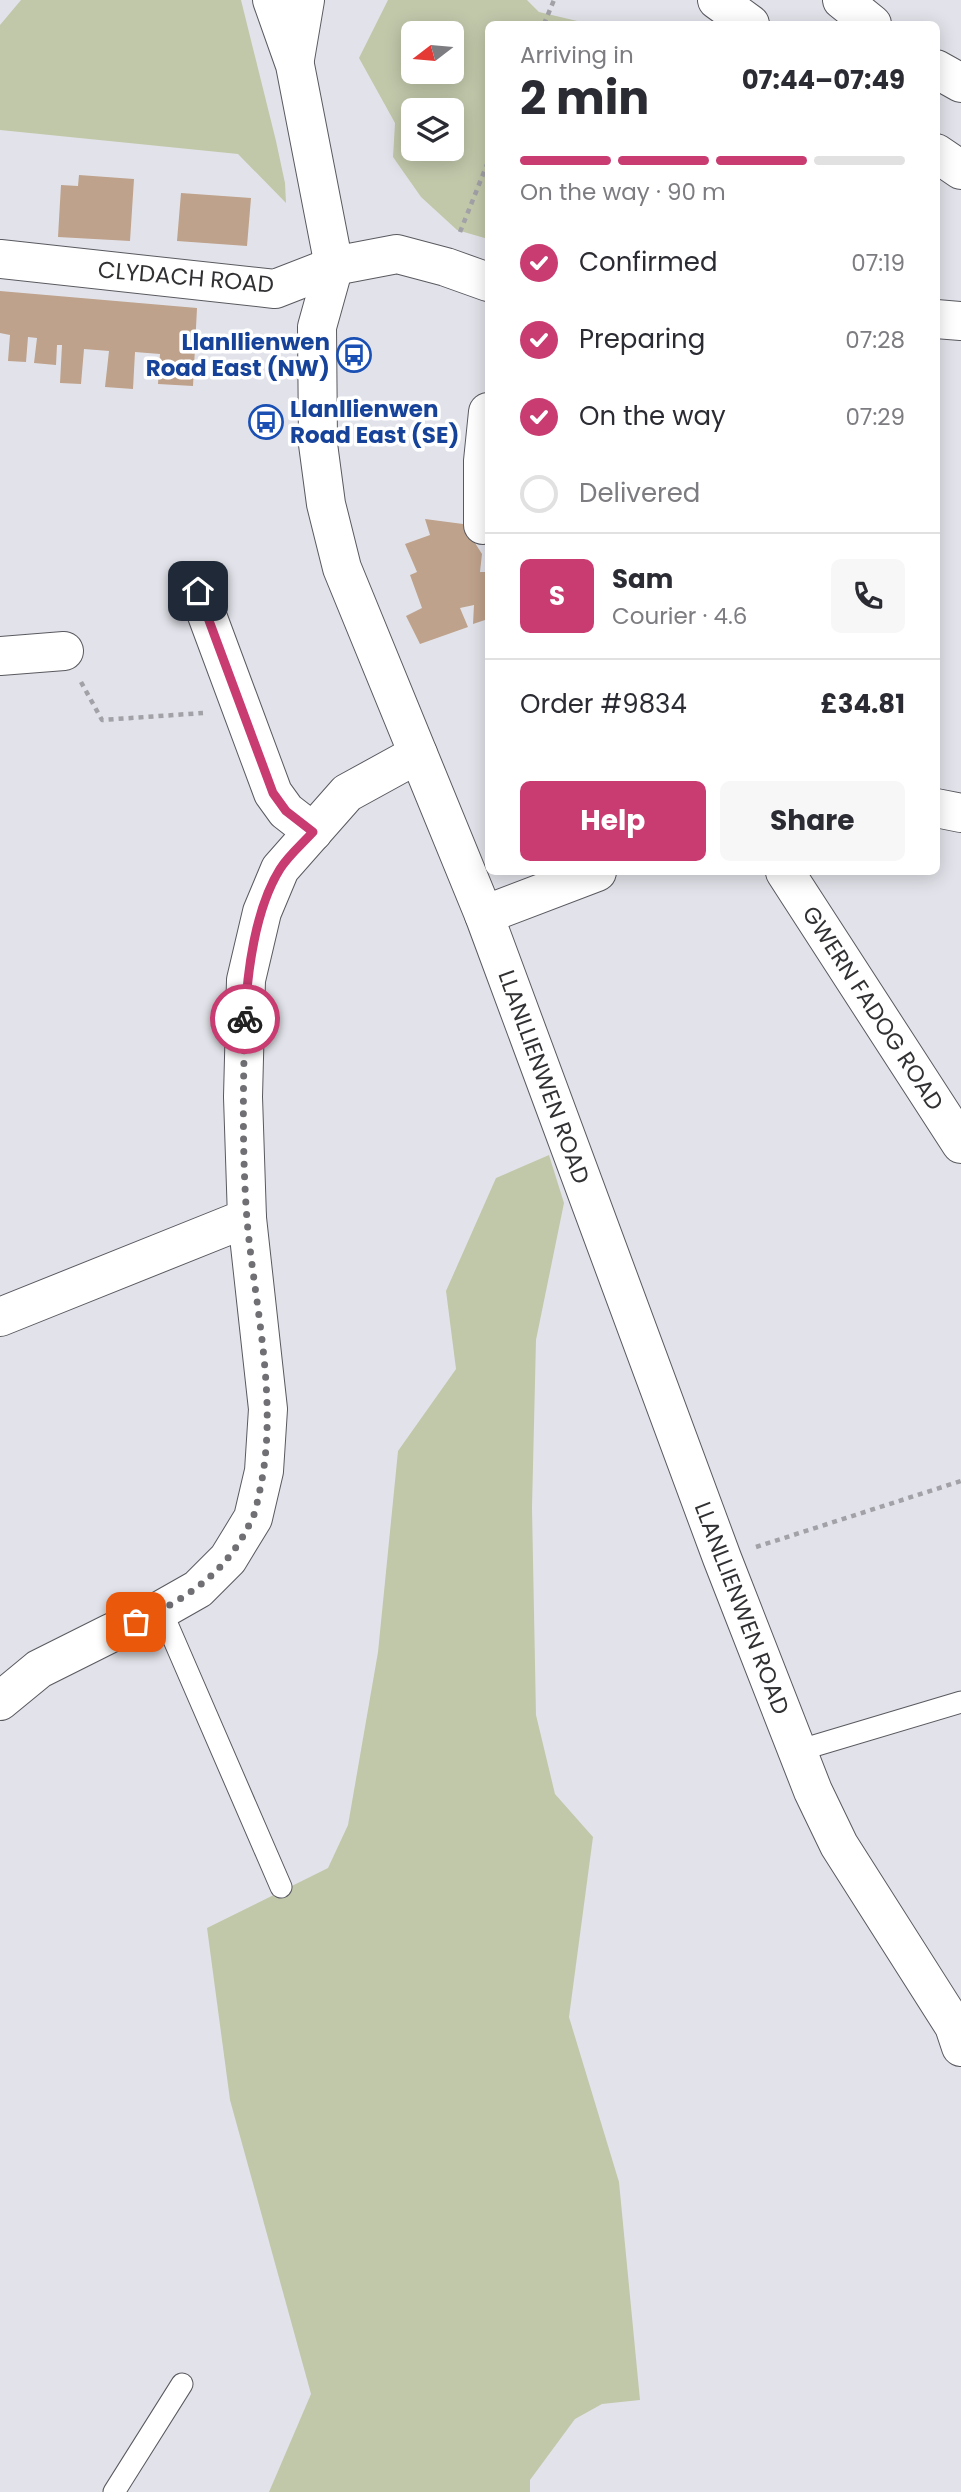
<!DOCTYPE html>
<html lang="en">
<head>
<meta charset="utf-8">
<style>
	body { margin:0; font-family:Poppins,sans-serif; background:#f7f7f7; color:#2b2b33; height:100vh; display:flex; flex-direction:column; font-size:26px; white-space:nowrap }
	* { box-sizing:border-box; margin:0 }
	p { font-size:23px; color:#7c7c81 }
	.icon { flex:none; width:38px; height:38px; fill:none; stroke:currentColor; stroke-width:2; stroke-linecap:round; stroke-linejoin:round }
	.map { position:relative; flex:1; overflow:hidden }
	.details { position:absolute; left:485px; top:21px; width:455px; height:854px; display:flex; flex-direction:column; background:#fff; border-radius:10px; box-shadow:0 4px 18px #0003 }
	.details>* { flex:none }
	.needle { width:46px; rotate:254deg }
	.fabs { position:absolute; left:401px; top:21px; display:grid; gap:14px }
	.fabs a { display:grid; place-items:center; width:63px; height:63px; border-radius:10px; background:#fff; box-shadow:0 4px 18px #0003; font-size:35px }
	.pin { position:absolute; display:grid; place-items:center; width:60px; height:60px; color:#fff; margin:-30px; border-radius:14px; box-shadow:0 4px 10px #0006 }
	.courier { position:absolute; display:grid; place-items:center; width:70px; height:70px; margin:-35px; border:5px solid #c83c71; border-radius:50%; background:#fff; color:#222; box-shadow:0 2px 9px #0007 }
	.summary em { font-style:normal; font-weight:700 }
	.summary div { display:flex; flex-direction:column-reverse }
	.summary { display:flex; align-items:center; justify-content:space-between; height:119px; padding:0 35px }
	h1 { font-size:46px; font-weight:700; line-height:52px }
	.bar { display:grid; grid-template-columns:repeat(4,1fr); gap:10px 7px; align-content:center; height:84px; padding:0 35px }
	.bar i { height:9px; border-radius:5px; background:#e1e1e2 }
	.bar .on { background:#c83c71 }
	.bar p { grid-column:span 4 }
	.line { display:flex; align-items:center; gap:18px; padding:0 35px; border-top:2px solid #e1e1e2 }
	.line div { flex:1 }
	.round { display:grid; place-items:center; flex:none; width:74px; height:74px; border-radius:10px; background:#f7f7f7 }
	ol { padding:0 35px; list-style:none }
	li { display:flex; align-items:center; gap:21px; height:77px }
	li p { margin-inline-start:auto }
	li .icon { padding:7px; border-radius:50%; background:#c83c71; color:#fff; stroke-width:4 }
	li:last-child { color:#7c7c81 }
	li i { width:38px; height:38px; border:4px solid #e1e1e2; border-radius:50% }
	.primary-button { display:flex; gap:14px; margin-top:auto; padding:14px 35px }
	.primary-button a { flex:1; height:80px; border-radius:10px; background:#c83c71; color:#fff; font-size:28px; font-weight:700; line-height:80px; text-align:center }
	.primary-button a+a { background:#f7f7f7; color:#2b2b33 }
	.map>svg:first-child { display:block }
	.green { fill:#c1c8aa; fill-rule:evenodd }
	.building { fill:#bea28b }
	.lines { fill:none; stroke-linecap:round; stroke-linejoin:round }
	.lane-casing { stroke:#595960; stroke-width:23 }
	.street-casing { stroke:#595960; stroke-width:40 }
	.secondary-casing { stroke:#595960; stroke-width:40 }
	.primary-casing { stroke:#595960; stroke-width:40 }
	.path { stroke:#a1a1a7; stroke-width:4.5; stroke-dasharray:5 5; stroke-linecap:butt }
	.lane { stroke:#fff; stroke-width:21 }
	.street { stroke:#fff; stroke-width:38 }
	.secondary { stroke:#fff; stroke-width:38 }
	.primary { stroke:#fff; stroke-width:38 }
	.done { stroke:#6f6f74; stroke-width:7; stroke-dasharray:0 12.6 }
	.route { stroke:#c83c71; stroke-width:9 }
	.labels { text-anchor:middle; stroke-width:7; stroke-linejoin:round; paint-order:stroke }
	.street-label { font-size:23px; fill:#313134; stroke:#fff }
	.transit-label { font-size:23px; font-weight:bold; fill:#164399; stroke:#fff; text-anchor:end }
</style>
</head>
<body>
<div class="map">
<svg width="961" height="2492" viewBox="0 0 961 2492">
	<rect width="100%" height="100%" fill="#e2e3ea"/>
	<!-- green -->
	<g class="green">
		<path d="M21,0H241L276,141L285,183L286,203L238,154L0,130V25Z"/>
		<path d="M388,0H527L539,12L590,24H488V239L457,230L421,197L393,157L395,123L359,58ZM452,33V72H413V33ZM452,110V149H413V110Z"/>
		<path d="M549,1155L564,1203L536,1340L532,1508L536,1715L555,1794L593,1837L569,2017L619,2182L640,2400L602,2404L575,2419L530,2480V2492H269L311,2394L230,2100L207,1928L328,1868L348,1825L378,1652L398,1451L456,1369L446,1291L496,1178Z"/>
	</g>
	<!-- building -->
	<g class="building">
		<path d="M79,175L134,179L130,241L58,237L61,185L78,186Z"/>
		<path d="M181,193L251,198L247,246L177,241Z"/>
		<path d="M0,291L197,308L193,386L158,384L160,354L135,352L133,389L105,387L109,351L84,349L81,384L60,383L62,345H57L56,365L34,363L37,338L28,337L26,362L8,361L10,335L0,333Z"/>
		<path d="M425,519L463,524L482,554L480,572H488V619L473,624L474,605L460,608L468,627L420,644L406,616L422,608L410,575L417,572L405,544L430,535Z"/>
	</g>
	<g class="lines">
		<!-- lane casing -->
		<g class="lane-casing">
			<g id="lane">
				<path d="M161,1610L281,1887"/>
				<path d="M797,1751L961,1702"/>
				<path d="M114,2492L182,2384"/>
			</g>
		</g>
		<!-- street casing -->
		<g class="street-casing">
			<g id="street">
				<path d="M0,259L275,289L334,266"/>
				<path d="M334,266L317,327L318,444L326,504L342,568L484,915L722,1558L813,1791L839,1845L954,2026L961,2047"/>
				<path d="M483,525V461L488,412"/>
				<path d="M198,591L273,793L286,811L313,832"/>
				<path d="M0,656L64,651"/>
				<path d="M936,808L961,813"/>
				<path d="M785,872L961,1144"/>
				<path d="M484,915L597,872"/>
				<path d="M0,1317L247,1218L243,1097L246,980L262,912L280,869L347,793L418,754"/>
				<path d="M0,1701L39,1669L111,1633L161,1610L198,1589L228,1559L253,1518L264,1471L268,1409L247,1218"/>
			</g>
		</g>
		<!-- secondary casing -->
		<g class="secondary-casing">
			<g id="secondary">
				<path d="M272,0L295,65L334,266L397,254L446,267L488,282"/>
				<path d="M295,59L305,0"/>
				<path d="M936,319L961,321"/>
			</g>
		</g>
		<!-- primary casing -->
		<g class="primary-casing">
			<g id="primary">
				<path d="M717,0L750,24"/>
				<path d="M842,0L872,24"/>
				<path d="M936,69L961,83"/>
				<path d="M936,153L961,170"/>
			</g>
		</g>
		<!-- path -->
		<g class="path">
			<path d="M544,24L554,0"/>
			<path d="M460,232L488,162"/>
			<path d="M81,682L102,720L203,713"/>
			<path d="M756,1547L961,1481"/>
		</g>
		<!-- lane -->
		<use href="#lane" class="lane"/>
		<!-- street -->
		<use href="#street" class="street"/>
		<!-- secondary -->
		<use href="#secondary" class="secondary"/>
		<!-- primary -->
		<use href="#primary" class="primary"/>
	</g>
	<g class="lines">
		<!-- done -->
		<path class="done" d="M136,1622C188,1598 227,1573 252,1519C256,1512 257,1502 259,1494C280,1404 255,1310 247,1220C242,1153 243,1086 245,1019"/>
		<!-- route -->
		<path class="route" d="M198,591L273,793L286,811L313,832C302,844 288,856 280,869C255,909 247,973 245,1019"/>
	</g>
	<!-- icons -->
	<defs>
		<g id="bus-ring" transform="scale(1.75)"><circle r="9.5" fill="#fff" stroke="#1a4fb4" stroke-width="1.5"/><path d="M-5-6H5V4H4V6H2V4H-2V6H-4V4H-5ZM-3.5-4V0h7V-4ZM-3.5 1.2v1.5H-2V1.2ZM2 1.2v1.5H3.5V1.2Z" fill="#1a4fb4"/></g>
	</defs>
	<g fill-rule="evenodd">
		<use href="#bus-ring" x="354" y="355"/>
		<use href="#bus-ring" x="266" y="422"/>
	</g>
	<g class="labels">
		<!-- street labels -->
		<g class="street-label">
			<text transform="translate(186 277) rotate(5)" y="8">CLYDACH ROAD</text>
			<text transform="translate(873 1008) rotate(57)" y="8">GWERN FADOG ROAD</text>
			<text transform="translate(544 1077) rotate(70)" y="8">LLANLLIENWEN ROAD</text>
			<text transform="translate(742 1608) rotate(69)" y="8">LLANLLIENWEN ROAD</text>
		</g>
		<!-- transit labels -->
		<g class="transit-label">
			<text x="330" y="350">Llanllienwen<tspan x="330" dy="26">Road East (NW)</tspan></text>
			<text x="290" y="417" text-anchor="start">Llanllienwen<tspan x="290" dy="26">Road East (SE)</tspan></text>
		</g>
	</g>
</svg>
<div class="fabs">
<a><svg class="needle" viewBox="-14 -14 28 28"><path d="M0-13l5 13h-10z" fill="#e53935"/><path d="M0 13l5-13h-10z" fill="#7c7c81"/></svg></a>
<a><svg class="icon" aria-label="layers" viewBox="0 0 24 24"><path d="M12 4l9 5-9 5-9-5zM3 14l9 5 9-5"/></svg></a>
</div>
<div class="pin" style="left:136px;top:1622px;background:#ea580c"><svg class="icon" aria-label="bag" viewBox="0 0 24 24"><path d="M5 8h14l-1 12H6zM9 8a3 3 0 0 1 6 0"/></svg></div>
<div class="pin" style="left:198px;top:591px;background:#1f2937"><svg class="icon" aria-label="home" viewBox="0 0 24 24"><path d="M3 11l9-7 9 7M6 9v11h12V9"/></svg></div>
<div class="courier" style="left:245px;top:1019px"><svg class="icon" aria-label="bike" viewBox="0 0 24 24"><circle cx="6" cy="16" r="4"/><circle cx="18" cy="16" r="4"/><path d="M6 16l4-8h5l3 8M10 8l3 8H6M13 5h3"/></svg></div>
<section class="details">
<div class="summary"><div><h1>2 min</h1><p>Arriving in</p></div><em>07:44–07:49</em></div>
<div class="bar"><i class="on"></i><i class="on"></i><i class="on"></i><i></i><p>On the way · 90 m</p></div>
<ol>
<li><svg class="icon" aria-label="check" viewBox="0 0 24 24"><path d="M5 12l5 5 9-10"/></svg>Confirmed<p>07:19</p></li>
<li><svg class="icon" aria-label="check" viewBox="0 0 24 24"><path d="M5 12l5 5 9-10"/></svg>Preparing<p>07:28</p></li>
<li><svg class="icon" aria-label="check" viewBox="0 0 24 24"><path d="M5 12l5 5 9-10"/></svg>On the way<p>07:29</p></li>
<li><i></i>Delivered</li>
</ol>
<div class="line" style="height:126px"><b class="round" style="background:#c83c71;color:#fff">S</b><div><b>Sam</b><p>Courier · 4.6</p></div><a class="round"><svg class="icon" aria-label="phone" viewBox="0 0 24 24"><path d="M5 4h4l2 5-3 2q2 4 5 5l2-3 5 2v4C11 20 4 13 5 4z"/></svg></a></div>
<div class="line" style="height:91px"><div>Order #9834</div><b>£34.81</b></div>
<div class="primary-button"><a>Help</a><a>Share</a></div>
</section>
</div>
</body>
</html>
